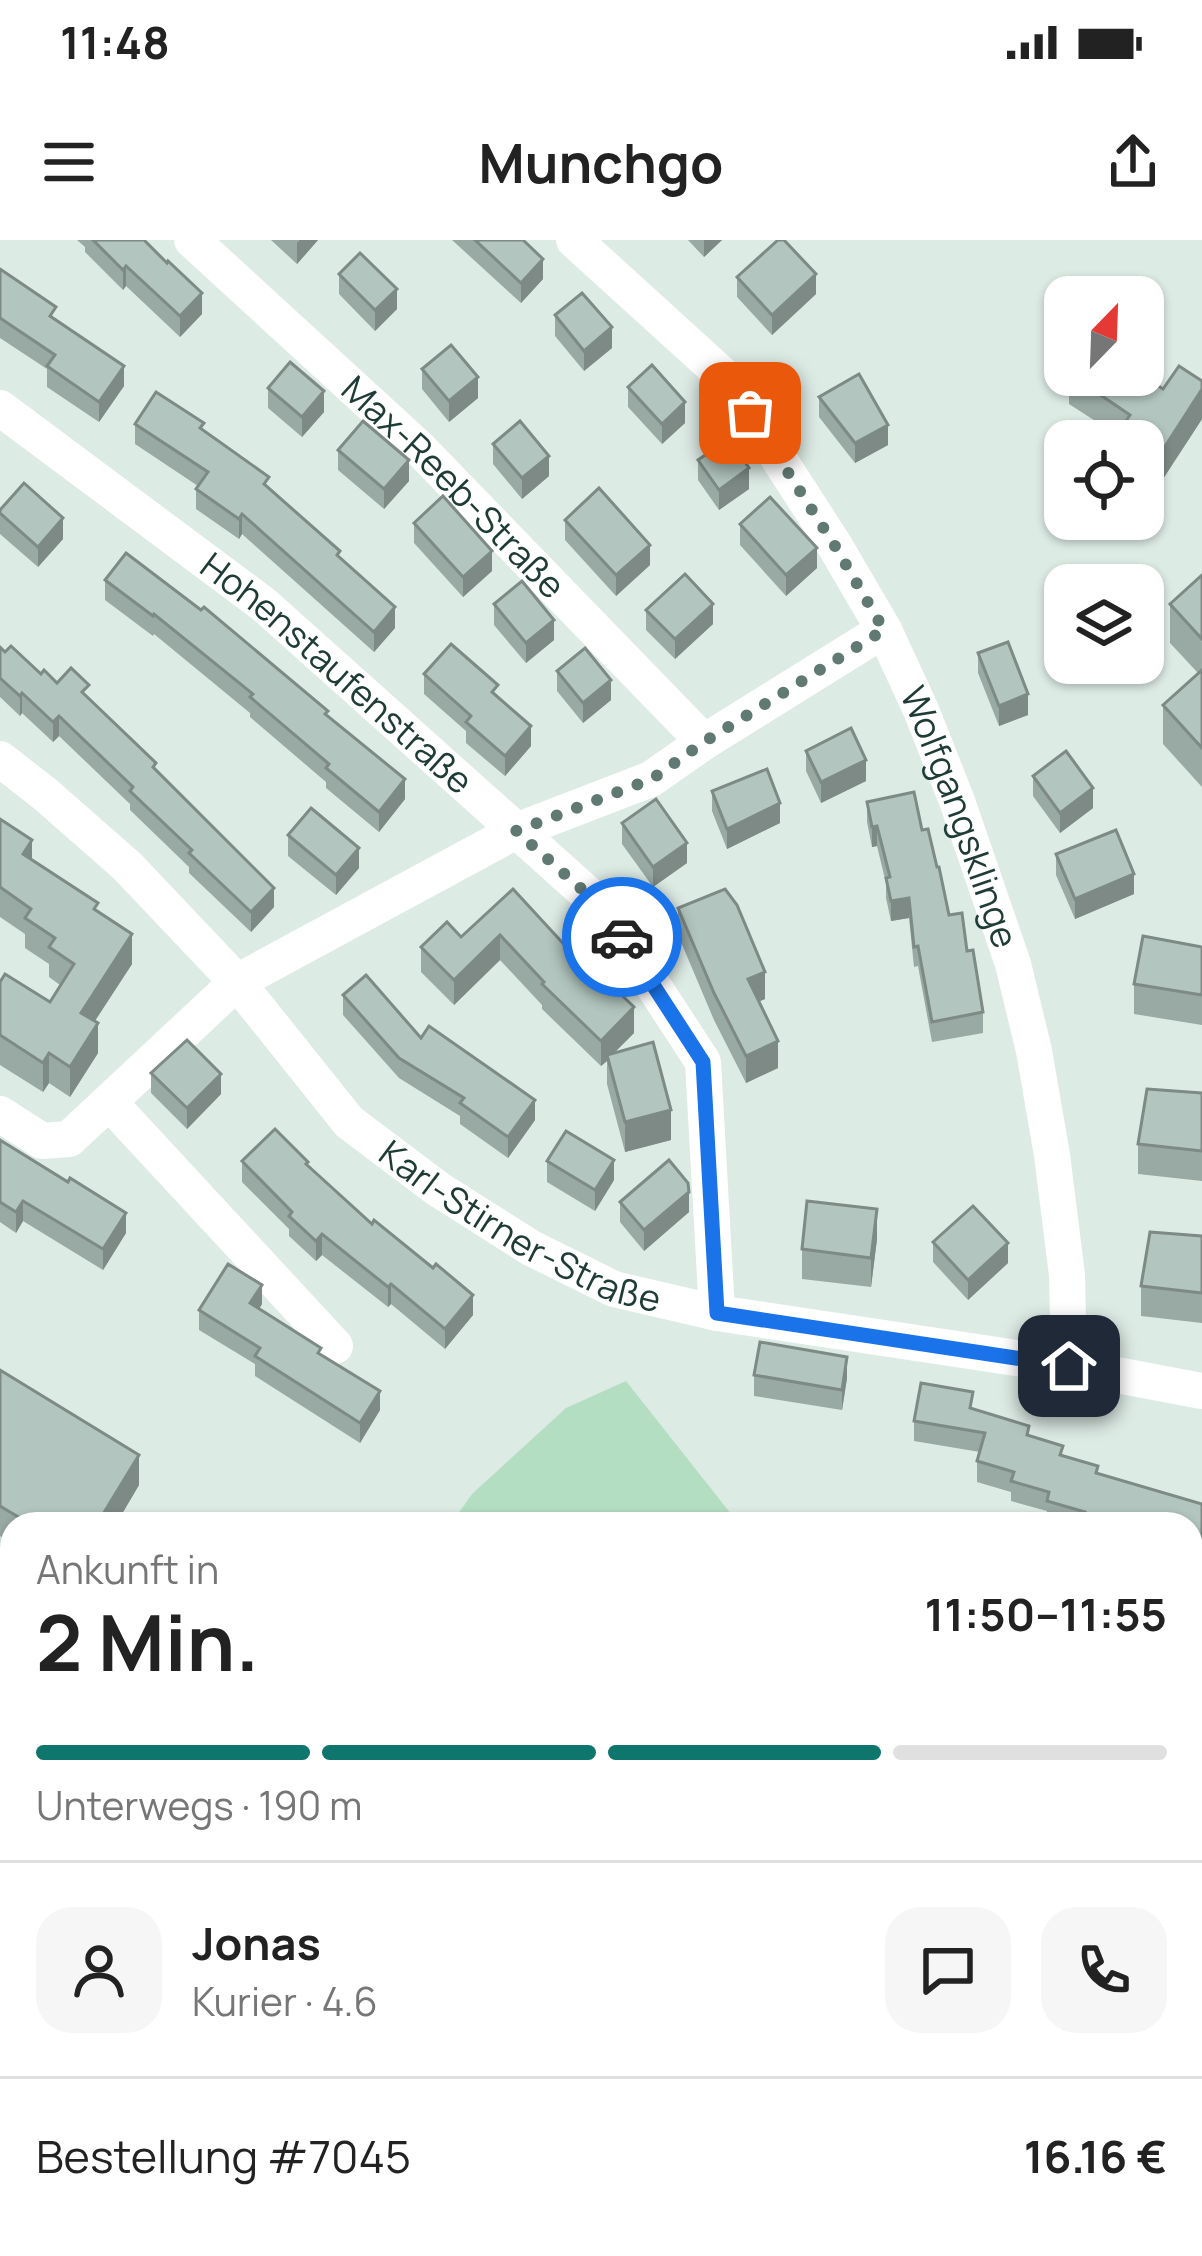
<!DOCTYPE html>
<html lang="de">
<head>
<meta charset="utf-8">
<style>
	body { margin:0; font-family:Manrope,sans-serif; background:#f6f6f6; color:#222; height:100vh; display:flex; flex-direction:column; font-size:45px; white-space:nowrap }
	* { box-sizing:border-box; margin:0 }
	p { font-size:39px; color:#767676 }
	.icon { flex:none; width:66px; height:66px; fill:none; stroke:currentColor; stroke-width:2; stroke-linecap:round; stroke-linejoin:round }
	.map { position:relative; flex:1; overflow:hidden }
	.side { position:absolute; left:0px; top:1272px; width:1203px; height:744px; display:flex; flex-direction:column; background:#fff; border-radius:36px 36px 0 0; box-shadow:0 3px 9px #0004 }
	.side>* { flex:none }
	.needle { width:78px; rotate:23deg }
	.tools { position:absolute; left:1044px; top:36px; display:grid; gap:24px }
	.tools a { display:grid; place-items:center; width:120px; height:120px; border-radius:24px; background:#fff; box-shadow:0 3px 9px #0004; font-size:60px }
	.pin { position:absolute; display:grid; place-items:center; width:102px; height:102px; color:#fff; margin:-51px; border-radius:24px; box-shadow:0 6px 18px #0006 }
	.courier { position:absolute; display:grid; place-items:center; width:120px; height:120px; margin:-60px; border:9px solid #1a73e8; border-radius:50%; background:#fff; color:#222; box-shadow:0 3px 15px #0007 }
	.overview em { font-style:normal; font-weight:700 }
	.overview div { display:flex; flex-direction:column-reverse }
	.overview { display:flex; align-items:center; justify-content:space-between; height:204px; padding:0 36px }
	h1 { font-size:78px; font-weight:700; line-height:90px }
	.bar { display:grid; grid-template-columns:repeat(4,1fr); gap:18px 12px; align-content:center; height:144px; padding:0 36px }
	.bar i { height:15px; border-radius:9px; background:#e0e0e0 }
	.bar .selected { background:#0f766e }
	.bar p { grid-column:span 4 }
	.line { display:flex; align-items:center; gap:30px; padding:0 36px; border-top:3px solid #e0e0e0 }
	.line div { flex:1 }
	.round { display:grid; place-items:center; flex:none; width:126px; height:126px; border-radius:36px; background:#f6f6f6 }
	.status { display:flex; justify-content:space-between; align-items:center; height:84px; padding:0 60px; background:#fff; direction:ltr }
	.status svg { height:33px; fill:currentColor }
	header { display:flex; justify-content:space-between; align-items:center; height:156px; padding:0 36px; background:#fff; font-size:54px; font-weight:700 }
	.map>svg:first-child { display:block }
	.green { fill:#b4dec2 }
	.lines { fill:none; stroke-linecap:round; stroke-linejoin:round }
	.minor { stroke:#fff; stroke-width:36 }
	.wall { fill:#99a9a3 }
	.shaded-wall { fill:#7d8a85 }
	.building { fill:#b2c5be; stroke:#7d8a85; stroke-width:3 }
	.done { stroke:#617973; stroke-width:12; stroke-dasharray:0 21.6 }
	.route { stroke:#1a73e8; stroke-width:15 }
	.labels { text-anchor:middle; stroke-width:10; stroke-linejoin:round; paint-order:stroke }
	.street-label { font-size:36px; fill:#1e3b35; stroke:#eef7f3 }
</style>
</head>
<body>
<div class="status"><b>11:48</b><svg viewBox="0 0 49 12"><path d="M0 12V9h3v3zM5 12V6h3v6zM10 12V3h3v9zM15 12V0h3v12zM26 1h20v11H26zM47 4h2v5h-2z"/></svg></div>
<header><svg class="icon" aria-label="menu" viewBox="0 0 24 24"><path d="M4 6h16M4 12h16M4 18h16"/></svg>Munchgo<svg class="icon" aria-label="share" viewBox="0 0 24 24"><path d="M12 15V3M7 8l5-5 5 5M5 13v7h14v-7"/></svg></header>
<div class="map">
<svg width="1202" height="2016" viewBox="0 0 1202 2016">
	<rect width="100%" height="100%" fill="#ddebe5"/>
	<!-- green -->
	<g class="green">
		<path d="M626,1141L739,1284H451L472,1254L566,1168Z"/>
		<path d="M12,1702V2004H260L254,2016H0V1714Z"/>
	</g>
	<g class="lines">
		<!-- minor -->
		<g class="minor">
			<path id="s1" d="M192,0L419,208L704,502"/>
			<path id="s2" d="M574,0L728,140L835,306L884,390L921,470L957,561L1013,724L1034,811L1052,915L1067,1035L1069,1126"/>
			<path id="s3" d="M0,168L263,364L602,667L703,822L717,1073"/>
			<path id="s4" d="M0,519L45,554L127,626L237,742L349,882L438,949L531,1008L614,1049L717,1073L1069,1126L1202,1151"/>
			<path d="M109,862L335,1106"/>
			<path d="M0,874L42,901L69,899L237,742L516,591L651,539L704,502L884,390"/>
			<path d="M1191,1784L1202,1775"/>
		</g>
	</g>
	<!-- wall -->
	<g class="wall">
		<path d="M77,0H144L202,74L180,97L126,46L123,50L85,12V7Z"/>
		<path d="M271,0H318L297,24Z"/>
		<path d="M452,0H523L543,39L521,63Z"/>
		<path d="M688,0H722L704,17Z"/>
		<path d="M0,29L124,146L99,182L47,147V129L0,98Z"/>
		<path d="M339,34L397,69L375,91L339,54Z"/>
		<path d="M737,37L816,54L772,95L737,57Z"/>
		<path d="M555,75L612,108L584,131L555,96Z"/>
		<path d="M422,129L478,158L449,182L422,149Z"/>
		<path d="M1069,135L1163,149L1202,141V179L1144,268L1143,201L1117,195L1069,164Z"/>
		<path d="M628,147L685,183L662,204L628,167Z"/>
		<path d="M268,148L324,172L302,197L268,168Z"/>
		<path d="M819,157L888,205L855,223L819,177Z"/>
		<path d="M135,184L204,191L269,249L340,318L395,388L374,412L242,294L239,299L196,269V249L198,246L135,204Z"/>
		<path d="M493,204L549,236L522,259L493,224Z"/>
		<path d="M338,210L409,241L384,269L338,230Z"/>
		<path d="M698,220L749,249L719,270L698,240Z"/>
		<path d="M0,270L63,299L38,327L0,294Z"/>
		<path d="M565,280L650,325L616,356L565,300Z"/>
		<path d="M414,283L492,331L463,357L414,303Z"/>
		<path d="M740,284L817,328L786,356L740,305Z"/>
		<path d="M1202,335V547L1163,504V465L1198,433L1170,403V364Z"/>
		<path d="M105,340L328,476L405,559L379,592L326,548V542L250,477V473L154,394L153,396L105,360Z"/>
		<path d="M494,364L554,400L526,423L494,385Z"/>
		<path d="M646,370L713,384L675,419L646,390Z"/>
		<path d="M0,407L41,434L89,459L156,530L274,667L251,692L189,633V627L130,570V564L59,496L53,502L22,473L20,476L0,457Z"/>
		<path d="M978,413L1028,475L999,486L978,433Z"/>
		<path d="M557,431L611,460L583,483L557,451Z"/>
		<path d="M424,434L498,457L531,506L505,536L466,503V491L424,454Z"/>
		<path d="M806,511L866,541L821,563L806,531Z"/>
		<path d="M1033,536L1093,568L1060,593L1033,556Z"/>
		<path d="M712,551L780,583L727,609L712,571Z"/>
		<path d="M867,562L922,590L949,675L967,711L983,772V793L932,802L918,726L914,727L909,678L891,681L886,658V643L877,606L872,607L867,582Z"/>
		<path d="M0,579L32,620L98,672L132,724L95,781L98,813L70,857L49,843L43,852L0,825V742L50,762L60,745L49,737V724L25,708V694L0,677Z"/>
		<path d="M622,583L687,623L653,647L622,604Z"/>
		<path d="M288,595L359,628L336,655L288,616Z"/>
		<path d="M1056,614L1134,654L1075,679L1056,635Z"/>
		<path d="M513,649L634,793L615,812L671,900L625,912L607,844V821L601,826L542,769V765L500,720L454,765L421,732V707L461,697Z"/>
		<path d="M678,668L765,759L759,761L778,828L746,843L714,780L678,695Z"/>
		<path d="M1202,707V785L1134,774V744Z"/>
		<path d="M343,755L421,798L535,880L508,918L460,884V876L399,838L343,775Z"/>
		<path d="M151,833L221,854L187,889L151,853Z"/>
		<path d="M1202,853V941L1138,934V904Z"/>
		<path d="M0,900L126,993L103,1030L23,981L16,993L0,982Z"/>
		<path d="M242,921L308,925L473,1075L445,1109L391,1064L388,1067L322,1015L316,1021L289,996V989L242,942Z"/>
		<path d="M547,921L614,940L595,971L547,942Z"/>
		<path d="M620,962L689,972L644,1011L620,982Z"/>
		<path d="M1202,996V1083L1141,1076V1046Z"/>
		<path d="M877,999L871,1047L802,1039V1009Z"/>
		<path d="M933,1002L1008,1023L968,1060L933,1022Z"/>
		<path d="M262,1064L259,1069L321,1114L380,1170L360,1203L255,1136V1124L199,1090V1070Z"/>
		<path d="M0,1130L139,1245L116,1284H12V1303L0,1296Z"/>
		<path d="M754,1135L847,1138L842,1170L754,1156Z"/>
		<path d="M973,1169L1029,1196L1098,1233L1202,1264V1315L1197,1333L1191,1332V1284H1056L1047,1281V1271L1011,1261V1252L977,1242V1221L980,1212L914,1201V1181Z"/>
		<path d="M1202,1637V1741L1194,1750L1191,1747V1649Z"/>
		<path d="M460,2004H530V2010L525,2016H472Z"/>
	</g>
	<!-- shaded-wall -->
	<g class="shaded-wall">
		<path d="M300,0H318L297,24V3Z"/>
		<path d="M704,0H722L704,17Z"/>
		<path d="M543,19V39L521,63V43Z"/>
		<path d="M126,26V46L123,50V30Z"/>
		<path d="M816,34V54L772,95V75Z"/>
		<path d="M397,49V69L375,91V70Z"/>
		<path d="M202,53V74L180,97V76Z"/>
		<path d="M612,87V108L584,131V111Z"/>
		<path d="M124,126V146L99,182V162Z"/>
		<path d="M478,137V158L449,182V161Z"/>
		<path d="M1202,149V179L1144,268V239Z"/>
		<path d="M324,151V172L302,197V177Z"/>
		<path d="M685,162V183L662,204V184Z"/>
		<path d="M888,185V205L855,223V203Z"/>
		<path d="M549,216V236L522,259V238Z"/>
		<path d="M409,220V241L384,269V249Z"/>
		<path d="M749,228V249L719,270V250Z"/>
		<path d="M242,274V294L239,299V279Z"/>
		<path d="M63,278V299L38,327V307Z"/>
		<path d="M650,305V325L616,356V335Z"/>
		<path d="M817,308V328L786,356V335Z"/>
		<path d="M492,311V331L463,357V337Z"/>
		<path d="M713,364V384L675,419V399Z"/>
		<path d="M395,367V388L374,412V392Z"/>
		<path d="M554,380V400L526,423V403Z"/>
		<path d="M611,440V460L583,483V463Z"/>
		<path d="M22,453V473L20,476V456Z"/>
		<path d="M1028,454V475L999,486V466Z"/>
		<path d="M59,476V496L53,502V482Z"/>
		<path d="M531,486V506L505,536V516Z"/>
		<path d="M866,520V541L821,563V542Z"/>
		<path d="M405,539V559L379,592V572Z"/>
		<path d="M1093,548V568L1060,593V573Z"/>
		<path d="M780,563V583L727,609V589Z"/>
		<path d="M877,586V606L872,607V587Z"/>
		<path d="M32,600V630L23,614Z"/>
		<path d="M687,603V623L653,647V627Z"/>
		<path d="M359,608V628L336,655V635Z"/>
		<path d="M1134,634V654L1075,679V659Z"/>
		<path d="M274,648V667L251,692V672Z"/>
		<path d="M909,658V678L891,681V661Z"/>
		<path d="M132,694V724L81,802V773Z"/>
		<path d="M500,695V720L454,765V740Z"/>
		<path d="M765,732V759L748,766V739Z"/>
		<path d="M634,767V793L608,819L607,815V821L601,826V801Z"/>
		<path d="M98,783V813L70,857V827Z"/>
		<path d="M778,801V828L746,843V816Z"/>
		<path d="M49,813V843L43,852V823Z"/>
		<path d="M221,834V854L187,889V868Z"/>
		<path d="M535,860V880L508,918V897Z"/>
		<path d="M671,870V900L625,912V882Z"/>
		<path d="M614,920V940L595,971V950Z"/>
		<path d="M689,952V972L644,1011V990Z"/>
		<path d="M23,961V981L16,993V972Z"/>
		<path d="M877,969V999L871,1047V1018Z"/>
		<path d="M126,973V993L103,1030V1009Z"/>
		<path d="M322,994V1015L316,1021V1001Z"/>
		<path d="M1008,1003V1023L968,1060V1040Z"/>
		<path d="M391,1044V1064L388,1067V1047Z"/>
		<path d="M262,1045V1064L250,1083V1063Z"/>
		<path d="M473,1055V1075L445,1109V1089Z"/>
		<path d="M847,1117V1138L842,1170V1150Z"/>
		<path d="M380,1151V1170L360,1203V1183Z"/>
		<path d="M139,1215V1245L116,1284H97Z"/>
		<path d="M1202,1294V1315L1197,1333V1313Z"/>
		<path d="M1202,1711V1741L1194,1750V1720Z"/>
		<path d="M517,2004H530V2010L525,2016H505Z"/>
	</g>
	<!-- building -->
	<g class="building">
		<path d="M93,0H144L167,23L168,21L202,53L180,76L126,26L123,30Z"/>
		<path d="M475,0H523L543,19L521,43Z"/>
		<path d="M778,0H784L816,34L772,75L737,37Z"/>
		<path d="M360,13L397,49L375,70L339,34Z"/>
		<path d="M0,29L56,67L50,76L124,126L99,162L47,126L55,115L0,78Z"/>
		<path d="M582,53L612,87L584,111L555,75Z"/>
		<path d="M451,105L478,137L449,161L422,129Z"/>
		<path d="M290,122L324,151L302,177L268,148Z"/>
		<path d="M652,125L685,162L662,184L628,147Z"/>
		<path d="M1179,126L1202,141V149L1144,239L1143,201H1113L1130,175L1071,135H1142L1163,149Z"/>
		<path d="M859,134L888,185L855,203L819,157Z"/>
		<path d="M156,152L204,183L200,188L269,237L264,244L340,311L337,315L395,367L374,392L242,274L239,279L196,249L208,232L135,184Z"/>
		<path d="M363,181L409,220L384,249L338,210Z"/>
		<path d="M520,181L549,216L522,238L493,204Z"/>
		<path d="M729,199L749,228L719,250L698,220Z"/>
		<path d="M24,243L63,278L38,307L0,273V270Z"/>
		<path d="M599,248L650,305L616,335L565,280Z"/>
		<path d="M443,256L492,311L463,337L414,283Z"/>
		<path d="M770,257L817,308L786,335L740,284Z"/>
		<path d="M126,313L201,370L204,367L328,471L325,474L405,539L379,572L326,528L329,524L250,457L253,454L154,374L153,376L105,340Z"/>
		<path d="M685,334L713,364L675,399L646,370Z"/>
		<path d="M1202,335V399L1170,364Z"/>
		<path d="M522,341L554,380L526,403L494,364Z"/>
		<path d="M1008,402L1028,454L999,466L978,413Z"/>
		<path d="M451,404L498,445L492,452L531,486L505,516L466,482L471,476L424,434Z"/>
		<path d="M11,406L41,434L44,430L57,443L71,428L89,445L82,452L156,523L153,527L274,648L251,672L189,613L192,610L130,551L133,547L59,476L53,482L22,453L20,456L0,438V407L5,412Z"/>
		<path d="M585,408L611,440L583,463L557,431Z"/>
		<path d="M1202,430V508L1163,465Z"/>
		<path d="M851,488L866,520L821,542L806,511Z"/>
		<path d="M1066,511L1093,548L1060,573L1033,536Z"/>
		<path d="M767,529L780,563L727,589L712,551Z"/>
		<path d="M914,552L922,590L928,589L937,627H939L949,675L962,673L967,711L973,710L983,772L932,782L918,706L914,707L909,658L891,661L886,638L890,637L877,586L872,587L867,562Z"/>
		<path d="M656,559L687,603L653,627L622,583Z"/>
		<path d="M311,568L359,608L336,635L288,595Z"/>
		<path d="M0,579L32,600L23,614L98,663L94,669L132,694L81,773L98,783L70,827L49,813L43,823L0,795V742L5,734L50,762L74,724L49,707L55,698L25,678L31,669L0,647Z"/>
		<path d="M1116,590L1134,634L1075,659L1056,614Z"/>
		<path d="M513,649L572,713L575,710L634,767L601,801L542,744L544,742L500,695L454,740L421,707L447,682L461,697Z"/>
		<path d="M725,649L737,665L765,732L748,739L778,801L746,816L714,753L678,668Z"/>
		<path d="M1143,696L1202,707V755L1134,744Z"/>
		<path d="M366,735L421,798L429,786L535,860L508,897L460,863L464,858L399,818L343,755Z"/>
		<path d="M187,800L221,834L187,868L151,833Z"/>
		<path d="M653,802L671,870L625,882L607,815Z"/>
		<path d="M1147,849L1202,853V911L1138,904Z"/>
		<path d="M275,889L308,922L306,924L372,984L374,980L433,1028L436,1024L473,1055L445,1089L391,1044L388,1047L322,994L316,1001L289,976L292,972L242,921Z"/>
		<path d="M566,891L614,920L595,950L547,921Z"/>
		<path d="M0,900L68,942L70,938L126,973L103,1009L23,961L16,972L0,962Z"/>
		<path d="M669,920L688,943L689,952L644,990L620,962Z"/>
		<path d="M807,961L877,969L871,1018L802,1009Z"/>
		<path d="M973,966L1008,1003L968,1040L933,1002Z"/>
		<path d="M1150,992L1202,996V1053L1141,1046Z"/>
		<path d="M228,1024L262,1045L250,1063L321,1108L318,1113L380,1151L360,1183L255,1116L260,1108L199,1070Z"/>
		<path d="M760,1102L847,1117L842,1150L754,1135Z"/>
		<path d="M0,1130L139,1215L97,1284H30L0,1266Z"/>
		<path d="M921,1143L973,1152L970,1168L1029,1186L1027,1195L1063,1206L1060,1215L1098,1226L1096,1233L1202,1264V1294L1197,1313L1191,1311V1284H1096L1082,1280L1085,1272L1047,1261L1049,1252L1011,1241L1014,1232L977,1221L985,1193L914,1181Z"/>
		<path d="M1202,1637V1711L1194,1720L1191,1717V1649Z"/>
		<path d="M481,2004H517L505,2016H493Z"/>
		<path d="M559,2004H734V2016H557Z"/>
	</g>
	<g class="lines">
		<!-- done -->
		<path class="done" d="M622,697L602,667L516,591L652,539L704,502L884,390L835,306L750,173"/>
		<!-- route -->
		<path class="route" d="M622,697L703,822L717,1073L1069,1126"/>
	</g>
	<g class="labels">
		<!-- street labels -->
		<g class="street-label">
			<text dy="13" stroke="none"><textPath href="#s1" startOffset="360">Max-Reeb-Straße</textPath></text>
			<text dy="13" stroke="none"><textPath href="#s3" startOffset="429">Hohenstaufenstraße</textPath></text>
			<text dy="13" stroke="none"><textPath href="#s2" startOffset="705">Wolfgangsklinge</textPath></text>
			<text dy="13" stroke="none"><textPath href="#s4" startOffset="708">Karl-Stirner-Straße</textPath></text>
		</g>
	</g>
</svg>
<div class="tools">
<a><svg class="needle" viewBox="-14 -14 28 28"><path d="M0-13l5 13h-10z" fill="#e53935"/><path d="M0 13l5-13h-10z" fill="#767676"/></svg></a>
<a><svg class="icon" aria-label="locate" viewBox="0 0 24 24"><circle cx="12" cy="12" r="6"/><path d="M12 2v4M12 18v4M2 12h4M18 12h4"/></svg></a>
<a><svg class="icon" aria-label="layers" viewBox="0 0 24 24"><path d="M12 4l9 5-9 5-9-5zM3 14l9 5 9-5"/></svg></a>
</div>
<div class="pin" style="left:750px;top:173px;background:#ea580c"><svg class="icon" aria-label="bag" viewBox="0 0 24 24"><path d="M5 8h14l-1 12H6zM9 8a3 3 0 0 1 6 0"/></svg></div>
<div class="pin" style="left:1069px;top:1126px;background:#1f2937"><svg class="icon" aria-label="home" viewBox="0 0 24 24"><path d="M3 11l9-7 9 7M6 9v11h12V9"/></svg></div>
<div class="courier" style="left:622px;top:697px"><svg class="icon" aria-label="car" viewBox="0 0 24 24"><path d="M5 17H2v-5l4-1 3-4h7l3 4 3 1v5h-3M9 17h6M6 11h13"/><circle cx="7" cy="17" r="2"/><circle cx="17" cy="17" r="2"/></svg></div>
<section class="side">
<div class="overview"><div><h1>2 Min.</h1><p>Ankunft in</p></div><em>11:50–11:55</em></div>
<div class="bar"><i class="selected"></i><i class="selected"></i><i class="selected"></i><i></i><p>Unterwegs · 190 m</p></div>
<div class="line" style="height:216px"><a class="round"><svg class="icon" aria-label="person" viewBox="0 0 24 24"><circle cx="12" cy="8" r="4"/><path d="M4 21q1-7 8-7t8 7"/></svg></a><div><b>Jonas</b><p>Kurier · 4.6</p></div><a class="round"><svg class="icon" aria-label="chat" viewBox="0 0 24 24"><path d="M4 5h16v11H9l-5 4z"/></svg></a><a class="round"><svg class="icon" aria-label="phone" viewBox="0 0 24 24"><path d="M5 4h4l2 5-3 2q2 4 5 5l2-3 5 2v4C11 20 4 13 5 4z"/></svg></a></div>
<div class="line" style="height:156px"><div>Bestellung #7045</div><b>16.16 €</b></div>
</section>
</div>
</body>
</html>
